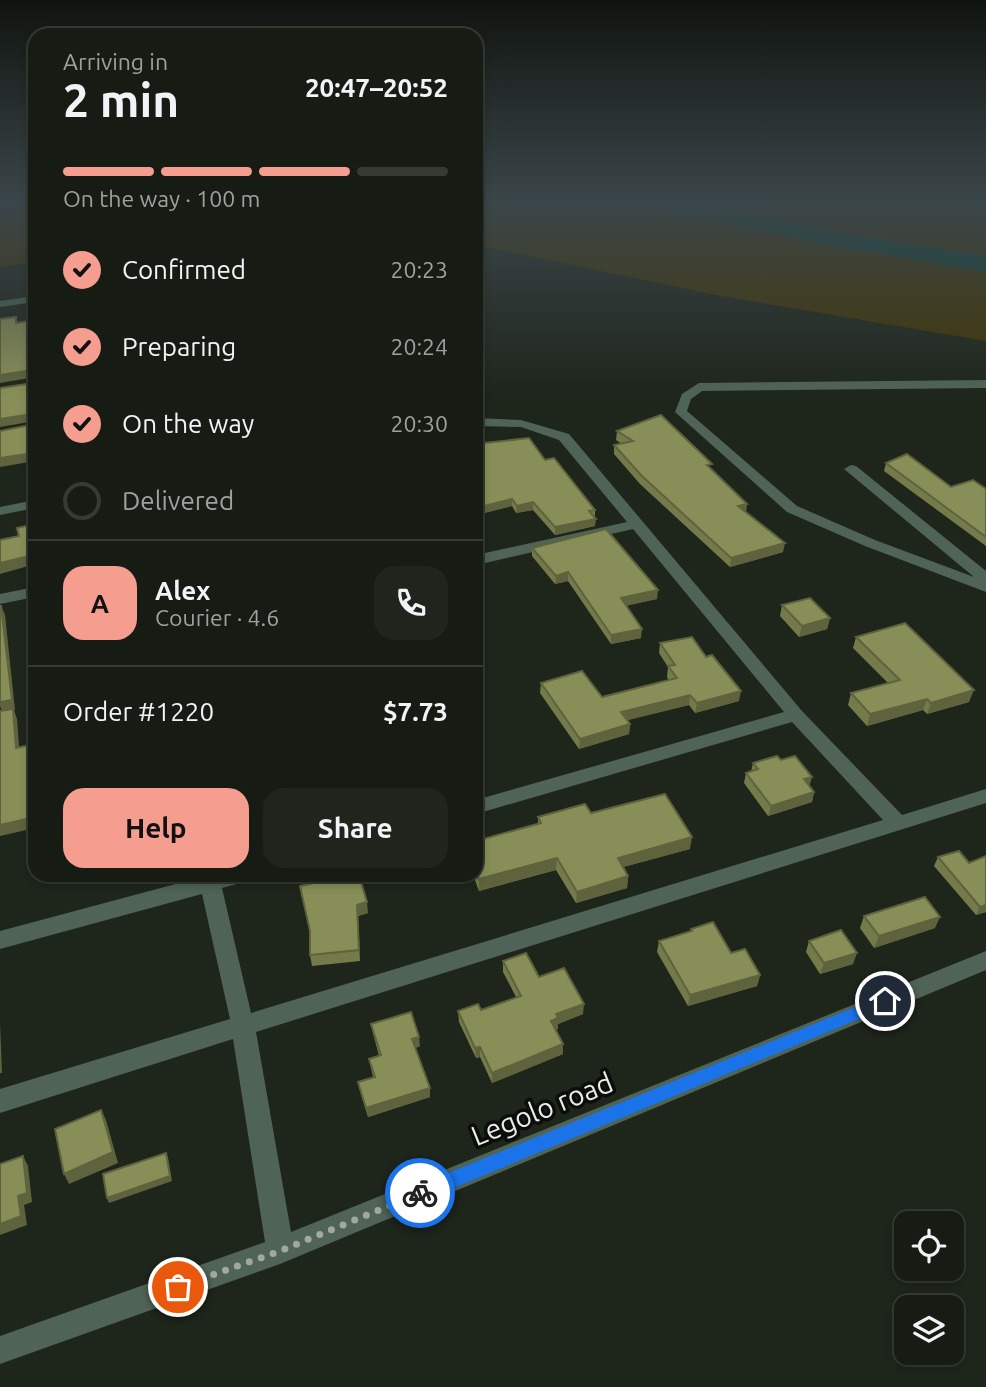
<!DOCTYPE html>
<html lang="en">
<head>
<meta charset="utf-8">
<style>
	body { margin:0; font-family:Ubuntu,sans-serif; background:#1f251d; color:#f1f3f6; height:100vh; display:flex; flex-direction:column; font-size:26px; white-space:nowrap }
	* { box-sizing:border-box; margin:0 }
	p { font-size:23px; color:#9ea1a0 }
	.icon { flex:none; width:38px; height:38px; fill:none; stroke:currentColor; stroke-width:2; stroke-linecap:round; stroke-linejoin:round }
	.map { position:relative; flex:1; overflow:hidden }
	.drawer { position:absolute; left:28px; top:28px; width:455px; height:854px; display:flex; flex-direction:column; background:#161c14; border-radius:21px; box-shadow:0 4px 10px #0003,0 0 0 2px #353a34 }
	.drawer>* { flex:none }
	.controls { position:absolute; left:894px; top:1211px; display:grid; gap:14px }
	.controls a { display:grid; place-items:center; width:70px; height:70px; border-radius:14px; background:#161c14; box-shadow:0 4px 10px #0003,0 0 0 2px #353a34; font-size:35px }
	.pin { position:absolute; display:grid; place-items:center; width:60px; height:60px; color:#fff; margin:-30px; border:4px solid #fff; border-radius:50%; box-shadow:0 2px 7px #0007 }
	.courier { position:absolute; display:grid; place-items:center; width:70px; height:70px; margin:-35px; border:5px solid #1a73e8; border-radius:50%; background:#fff; color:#222; box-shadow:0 2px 9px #0007 }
	.headline em { font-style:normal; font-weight:600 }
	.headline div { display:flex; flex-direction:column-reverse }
	.headline { display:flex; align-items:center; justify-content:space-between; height:119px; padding:0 35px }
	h1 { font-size:46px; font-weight:600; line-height:52px }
	.bar { display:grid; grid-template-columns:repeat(4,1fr); gap:10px 7px; align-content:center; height:84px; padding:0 35px }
	.bar i { height:9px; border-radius:5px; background:#353a34 }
	.bar .current { background:#f59d8e }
	.bar p { grid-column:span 4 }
	.line { display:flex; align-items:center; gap:18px; padding:0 35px; border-top:2px solid #353a34 }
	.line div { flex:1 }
	.round { display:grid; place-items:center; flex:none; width:74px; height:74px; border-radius:21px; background:#1f251d }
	ol { padding:0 35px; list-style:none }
	li { display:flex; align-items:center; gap:21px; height:77px }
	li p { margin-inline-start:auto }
	li .icon { padding:7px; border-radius:50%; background:#f59d8e; color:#111; stroke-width:4 }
	li:last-child { color:#9ea1a0 }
	li i { width:38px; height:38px; border:4px solid #353a34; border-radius:50% }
	.button { display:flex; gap:14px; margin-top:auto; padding:14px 35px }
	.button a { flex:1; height:80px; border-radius:21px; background:#f59d8e; color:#111; font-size:28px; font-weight:600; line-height:80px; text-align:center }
	.button a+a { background:#1f251d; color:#f1f3f6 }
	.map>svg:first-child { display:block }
	.green { fill:#433501 }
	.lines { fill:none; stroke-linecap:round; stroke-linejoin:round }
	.river { fill:#074439; fill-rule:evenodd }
	.street { fill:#4f6456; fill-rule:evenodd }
	.wall { fill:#757a4b }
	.shaded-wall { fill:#5f633d }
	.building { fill:#888e57; stroke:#5f633d; stroke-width:2 }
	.route { fill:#1a73e8 }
	.done { stroke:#a2a7a0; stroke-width:7; stroke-dasharray:0 12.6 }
	.labels { text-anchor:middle; stroke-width:7; stroke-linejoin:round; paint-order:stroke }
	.near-street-label { font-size:28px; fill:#e9ede7; stroke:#0a0d09 }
</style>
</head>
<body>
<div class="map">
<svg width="986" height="1387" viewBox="0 0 986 1387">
	<rect width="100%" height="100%" fill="#1e251b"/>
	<!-- green -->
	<g class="green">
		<path d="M476,203H986V341L721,296L476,245Z"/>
		<path d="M35,211V261L0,267V217Z"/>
	</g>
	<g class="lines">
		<!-- river -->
		<path class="river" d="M654,203H697L816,228L986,256V272L816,242L666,210L658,208Z"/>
		<!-- street -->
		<g class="street">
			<path d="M35,296V302L0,307V301Z"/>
			<path d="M986,380V388L702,391L691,399L687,411L797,506L875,540L974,577L844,469L851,465L856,466L986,571V592L865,546L787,512L675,412L682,394L699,383Z"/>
			<path d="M476,418L521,420L569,434L802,711L902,815L986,789V803L256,1032L291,1232L986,951V970L280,1264L0,1364V1336L265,1242L233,1039L0,1113V1089L230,1019L202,894L0,949V931L198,878V875H251L248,881L222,888L251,1013L883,820L792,722L476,814V800L784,712L633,529L476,565V555L627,522L559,440L521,427L476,426Z"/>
			<path d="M35,500V508L0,515V507Z"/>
			<path d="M35,587V597L0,604V594Z"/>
		</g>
	</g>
	<!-- wall -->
	<g class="wall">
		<path d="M617,431L712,469L746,512L783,552L730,567L640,484L614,454V445L622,444L616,440Z"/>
		<path d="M476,444L545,460L595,510V526L555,535L533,510L516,513L512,506L476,515Z"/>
		<path d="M886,463L951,487L986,489V546L884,471Z"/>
		<path d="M532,548L657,599L627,605L641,638L611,644L568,581L555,584L532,556Z"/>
		<path d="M782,605L830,618L827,629L799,637L780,616Z"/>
		<path d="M856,637L969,702L927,714L923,710L867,726L848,705L851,693L888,683L853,648Z"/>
		<path d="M660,643L739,701L695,713L689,705L627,720L630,724L629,734L579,749L540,693L541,683L602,697L669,680L667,677L668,667L659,653Z"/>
		<path d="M781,760L809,786L814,792L812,802L768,816L744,783L746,773L751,772L753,763Z"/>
		<path d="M591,813L690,849L623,867L628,876L627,888L576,903L556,870L479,891L473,875H476V841L538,824V817Z"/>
		<path d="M986,856V912L976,915L934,866L938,857L969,863Z"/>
		<path d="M300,886L368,913L358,916L360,961L312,966L310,955V933Z"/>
		<path d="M864,916L935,928L874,948L860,928Z"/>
		<path d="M691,929L731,953L760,975L757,986L688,1006L657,952L659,941L690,931Z"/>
		<path d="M809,941L853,964L820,974L806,952Z"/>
		<path d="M503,961L539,977L583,1014L558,1024V1029H556L563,1044V1054L492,1083L480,1057L476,1058L459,1022L458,1011L481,1010L516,997L503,972Z"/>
		<path d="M371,1024L420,1046L415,1048L430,1097L368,1117L360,1091L358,1082L373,1077L369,1059L379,1056L373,1033Z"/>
	</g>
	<!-- shaded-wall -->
	<g class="shaded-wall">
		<path d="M32,370L35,377L0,383V375Z"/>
		<path d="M32,414L35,421L0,427V419Z"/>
		<path d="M35,436V445H33L35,453V461L0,467V458L30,437Z"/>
		<path d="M512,499V506L476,515V508Z"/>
		<path d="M533,502V510L516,513L517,506Z"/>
		<path d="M747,504L746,513L738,506Z"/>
		<path d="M596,519L595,526L555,535V527Z"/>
		<path d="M785,543L783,552L730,567L731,558Z"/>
		<path d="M29,556L32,565L0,574V563Z"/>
		<path d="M35,569V579H34L31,570Z"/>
		<path d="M568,572V581L555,584L556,576Z"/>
		<path d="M658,590L657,599L621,607V598Z"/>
		<path d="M1,606L5,615L15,710H14L17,719L20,759L0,706Z"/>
		<path d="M830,618L827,629L799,637L802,626Z"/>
		<path d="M642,629L641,638L611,644V635Z"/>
		<path d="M974,690L969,702L927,714L931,703Z"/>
		<path d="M741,691L739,701L695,713L697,703Z"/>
		<path d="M690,695L689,705L620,722L621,712Z"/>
		<path d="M927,699L923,710L867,726L870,714Z"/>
		<path d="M630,724L629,734L579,749L580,739Z"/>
		<path d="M812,777L809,787L804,779Z"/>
		<path d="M814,792L812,802L768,816L771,806Z"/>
		<path d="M35,817V828L0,836V825Z"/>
		<path d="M692,837L690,849L616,869L618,858Z"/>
		<path d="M557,858L556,870L479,891V879Z"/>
		<path d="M628,876L627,888L576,903L577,892Z"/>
		<path d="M367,902L368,913L358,916L360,961L357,905Z"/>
		<path d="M986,905V912L976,915L980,907Z"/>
		<path d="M940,917L935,928L874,948L879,936Z"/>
		<path d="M857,953L853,964L820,974L824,963Z"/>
		<path d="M760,975L757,986L688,1006L690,995Z"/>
		<path d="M584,1004L583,1014L558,1024V1029L550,1031L551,1021L556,1014Z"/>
		<path d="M0,1023L2,1073H0Z"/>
		<path d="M419,1037L420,1046L413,1049L412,1039Z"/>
		<path d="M563,1044V1054L492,1083V1073Z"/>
		<path d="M480,1047V1057L476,1058L475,1048Z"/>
		<path d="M430,1088V1097L368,1117L366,1108Z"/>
		<path d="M101,1110L106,1120L118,1163L69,1184L64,1174Z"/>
		<path d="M166,1153L168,1158L172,1181L109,1203L107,1198Z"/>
		<path d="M23,1156L28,1166L32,1202L24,1205L27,1225L0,1235V1224L18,1196Z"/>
	</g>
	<!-- building -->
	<g class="building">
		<path d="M16,317V323L35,320V372L32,370L0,375V319Z"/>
		<path d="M35,381V416L32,414L0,419V388L33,383Z"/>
		<path d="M661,415L712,464L707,465L747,504L738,506L785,543L731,558L641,475L614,445L633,441L617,431Z"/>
		<path d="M35,424V436L30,437L35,453L0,458V431Z"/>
		<path d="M529,438L545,460L554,458L595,510L589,511L596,519L555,527L533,502L517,506L512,499L476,508V444Z"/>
		<path d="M907,454L951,487L973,480L986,489V537L886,463Z"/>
		<path d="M35,524V569L31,570L29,556L0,563V540L19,536L17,528Z"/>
		<path d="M606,529L658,590L621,598L642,629L611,635L568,572L556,576L532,548Z"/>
		<path d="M810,598L830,618L802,626L782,605Z"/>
		<path d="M0,606H1L12,700L0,702Z"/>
		<path d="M905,623L974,690L931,703L927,699L870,714L851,693L900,680L856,637Z"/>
		<path d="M692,637L706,657L712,655L741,691L697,703L690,695L621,712L630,724L580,739L541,683L582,671L602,697L677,678L668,666L675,665L660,643Z"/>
		<path d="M13,709L16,748L35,744V817L0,825V711Z"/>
		<path d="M777,756L781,760L795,756L812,777L804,779L814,792L771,806L746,773L758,769L753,763Z"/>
		<path d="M665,794L692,837L618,858L628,876L577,892L557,858L479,879L476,872V841L541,823L538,817L585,804L591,813Z"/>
		<path d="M959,851L969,863L986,856V905L980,907L938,857Z"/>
		<path d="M349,875H359L367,902L357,905L359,950L310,955V931L300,886Z"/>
		<path d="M925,897L940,917L879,936L864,916Z"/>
		<path d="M713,922L731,953L745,949L760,975L690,995L659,941L692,931L691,929Z"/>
		<path d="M841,930L857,953L824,963L809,941Z"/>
		<path d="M526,953L539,977L564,968L584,1004L556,1014L558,1018L551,1021L563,1044L492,1073L480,1047L475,1048L458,1011L478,1004L481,1010L521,996L503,961Z"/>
		<path d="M411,1012L419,1037L412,1039L430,1088L366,1108L358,1082L375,1077L369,1059L381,1055L371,1024Z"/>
		<path d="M101,1110L113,1152L64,1174L55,1129Z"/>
		<path d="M166,1153L170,1176L107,1198L103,1174Z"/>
		<path d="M23,1156L27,1193L18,1196L21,1216L0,1224V1164Z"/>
	</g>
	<!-- sky -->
	<linearGradient id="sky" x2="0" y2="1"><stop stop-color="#10140f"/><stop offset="0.51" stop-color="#3b464a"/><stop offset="1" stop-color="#3b464a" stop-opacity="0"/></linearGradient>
	<rect width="986" height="397" fill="url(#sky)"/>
	<!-- route -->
	<path class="route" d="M885,995L890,997L893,1001L890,1006L420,1202L414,1199L411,1193L414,1187Z"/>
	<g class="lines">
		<!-- done -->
		<path class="done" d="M178,1287L280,1251L420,1193"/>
	</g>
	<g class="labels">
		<!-- near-street labels -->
		<g class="near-street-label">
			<text transform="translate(542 1109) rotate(-22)" y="10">Legolo road</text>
		</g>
	</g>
</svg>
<div class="controls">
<a><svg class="icon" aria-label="locate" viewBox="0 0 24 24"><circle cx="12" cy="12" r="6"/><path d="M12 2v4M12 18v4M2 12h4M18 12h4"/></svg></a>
<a><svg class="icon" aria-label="layers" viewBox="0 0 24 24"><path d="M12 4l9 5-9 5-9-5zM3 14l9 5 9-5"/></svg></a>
</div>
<div class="pin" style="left:178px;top:1287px;background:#ea580c"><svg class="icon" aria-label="bag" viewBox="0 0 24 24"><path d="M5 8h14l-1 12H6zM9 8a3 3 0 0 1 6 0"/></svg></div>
<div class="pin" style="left:885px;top:1001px;background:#1f2937"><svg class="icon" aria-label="home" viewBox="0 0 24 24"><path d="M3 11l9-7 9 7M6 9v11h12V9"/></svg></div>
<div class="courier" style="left:420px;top:1193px"><svg class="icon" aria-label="bike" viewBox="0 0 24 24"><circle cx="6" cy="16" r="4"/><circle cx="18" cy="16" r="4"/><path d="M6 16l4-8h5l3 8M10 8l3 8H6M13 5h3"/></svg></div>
<section class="drawer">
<div class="headline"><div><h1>2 min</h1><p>Arriving in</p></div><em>20:47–20:52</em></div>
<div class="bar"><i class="current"></i><i class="current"></i><i class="current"></i><i></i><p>On the way · 100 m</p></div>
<ol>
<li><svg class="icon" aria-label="check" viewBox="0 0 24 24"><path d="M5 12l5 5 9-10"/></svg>Confirmed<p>20:23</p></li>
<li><svg class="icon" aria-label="check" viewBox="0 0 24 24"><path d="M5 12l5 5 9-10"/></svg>Preparing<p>20:24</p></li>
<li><svg class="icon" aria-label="check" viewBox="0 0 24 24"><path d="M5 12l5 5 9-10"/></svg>On the way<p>20:30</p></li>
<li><i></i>Delivered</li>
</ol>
<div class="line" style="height:126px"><b class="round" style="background:#f59d8e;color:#111">A</b><div><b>Alex</b><p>Courier · 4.6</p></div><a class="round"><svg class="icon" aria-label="phone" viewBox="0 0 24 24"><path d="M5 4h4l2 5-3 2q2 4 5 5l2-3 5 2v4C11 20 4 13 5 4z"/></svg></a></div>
<div class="line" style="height:91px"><div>Order #1220</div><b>$7.73</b></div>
<div class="button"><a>Help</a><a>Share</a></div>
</section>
</div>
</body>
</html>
